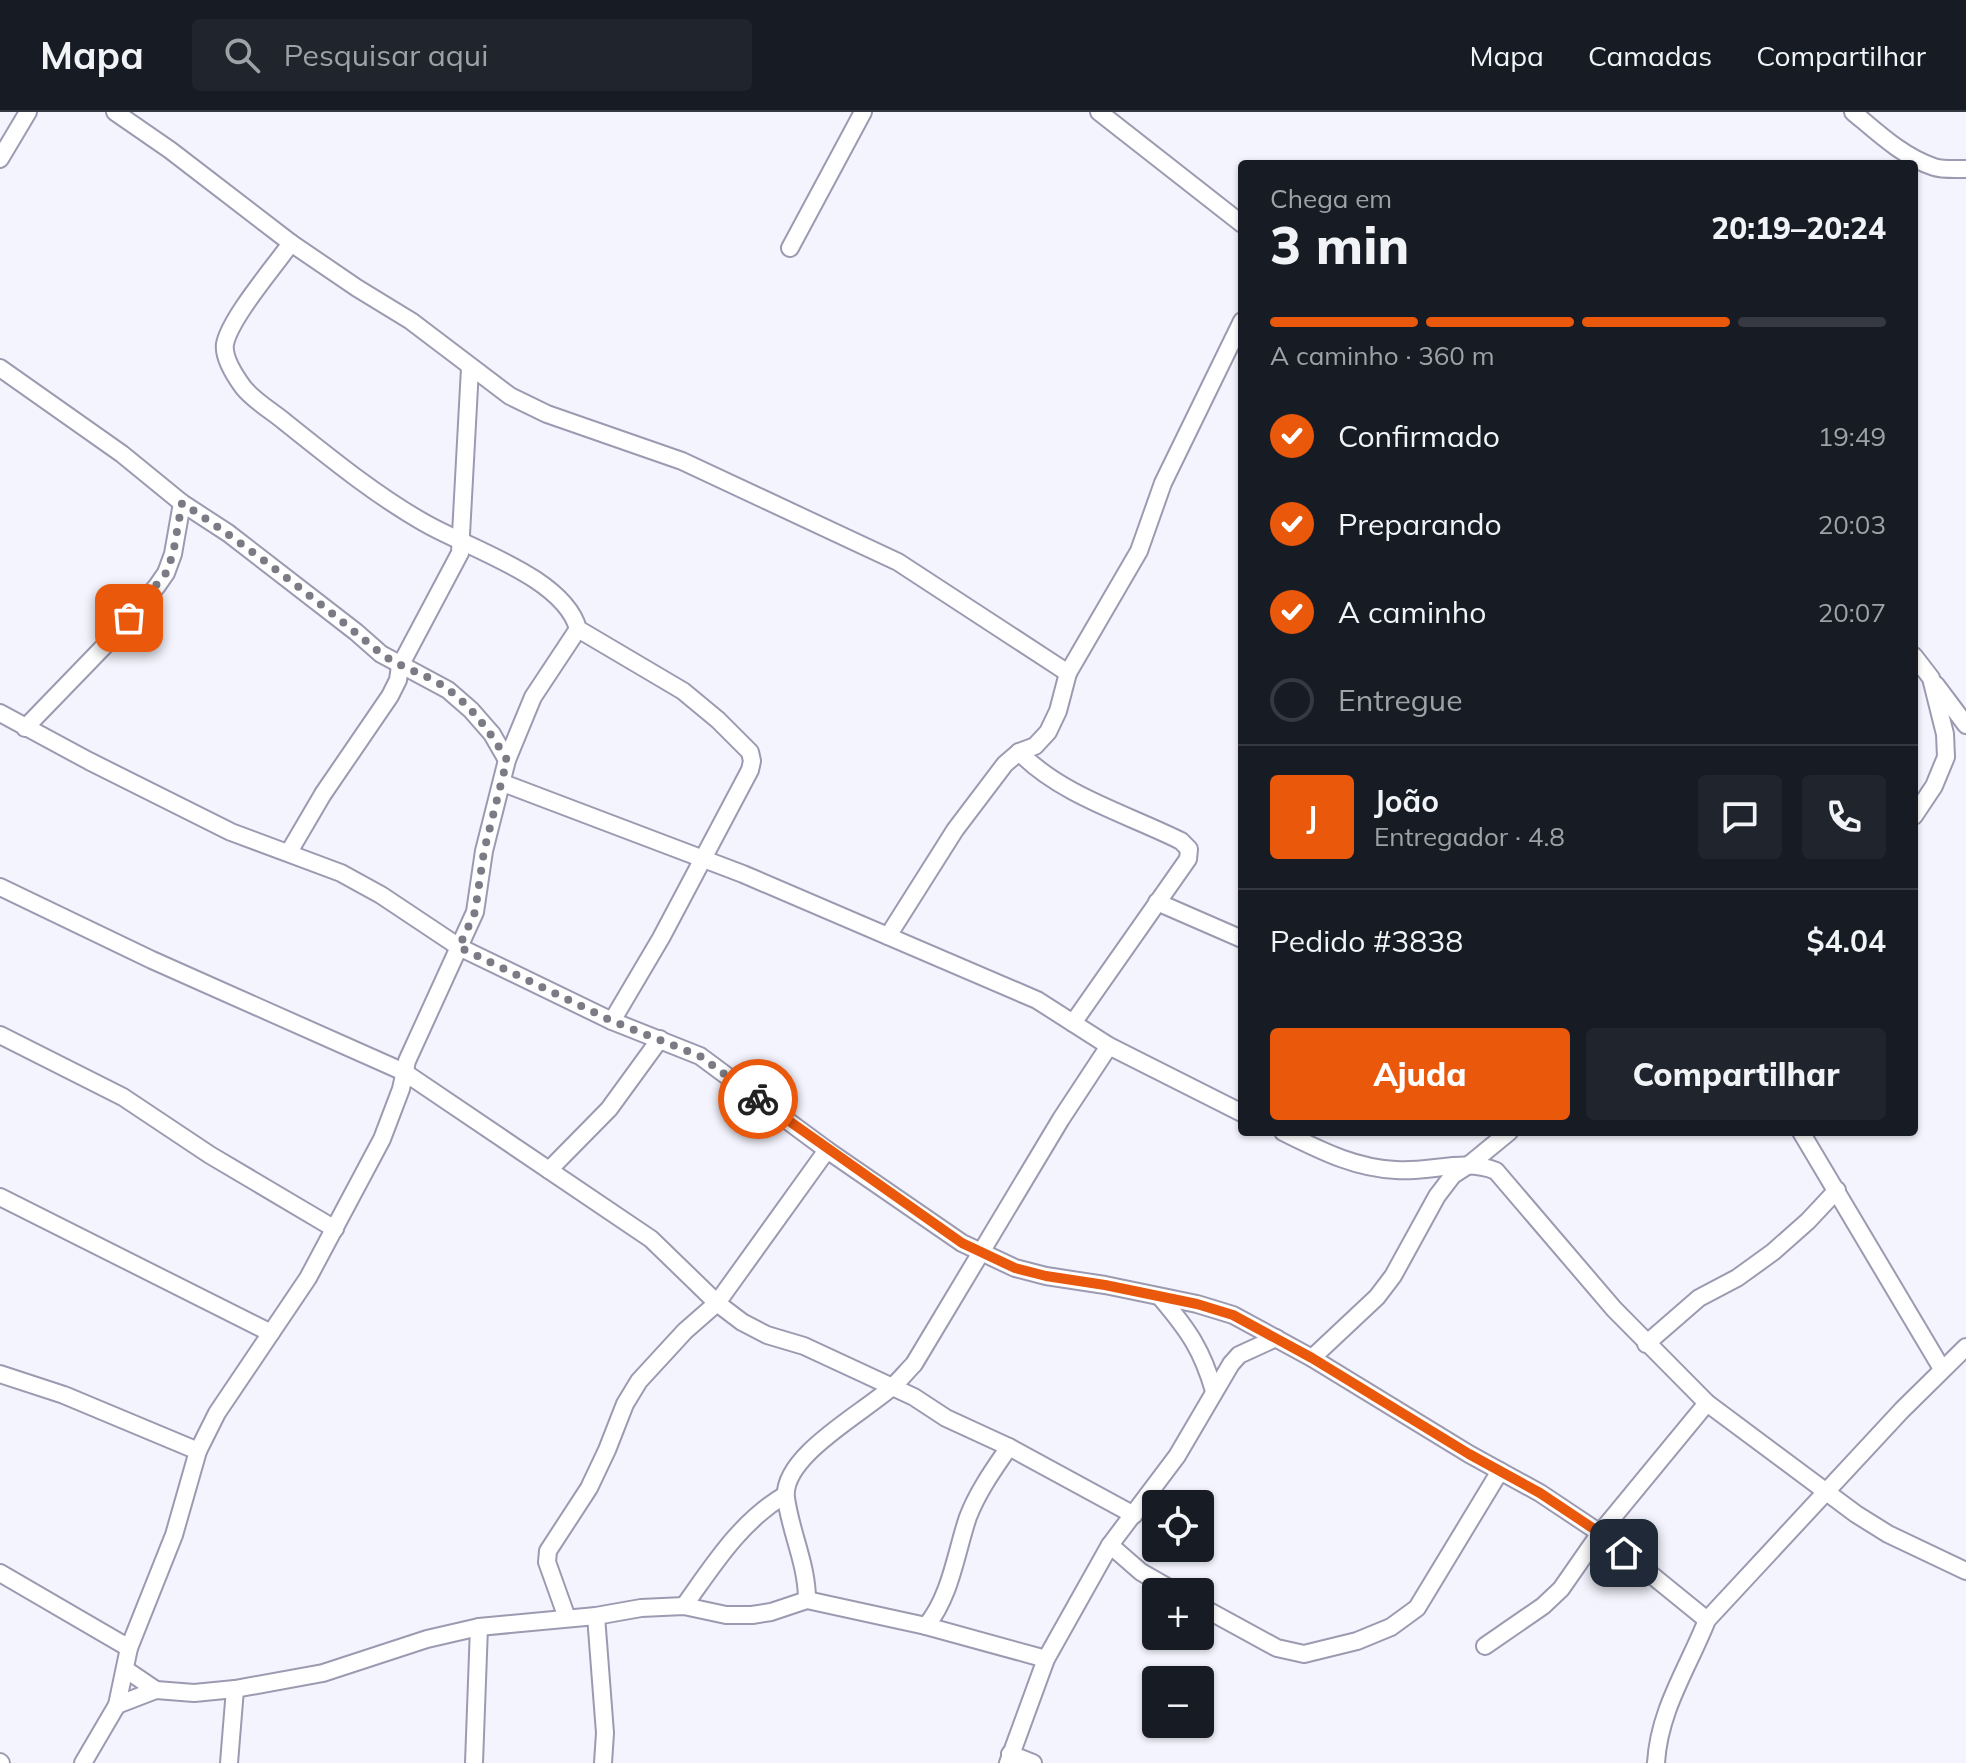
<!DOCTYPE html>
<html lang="pt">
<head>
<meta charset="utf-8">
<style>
	body { margin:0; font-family:Mulish,sans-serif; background:#20242c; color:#f1f3f6; height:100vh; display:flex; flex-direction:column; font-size:30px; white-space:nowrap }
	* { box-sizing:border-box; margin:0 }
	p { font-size:26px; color:#9ea1a6 }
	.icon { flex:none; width:44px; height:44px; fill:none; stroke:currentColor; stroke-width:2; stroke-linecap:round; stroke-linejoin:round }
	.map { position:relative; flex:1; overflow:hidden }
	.panel { position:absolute; left:1238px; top:48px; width:680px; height:976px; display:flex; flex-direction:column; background:#171b24; border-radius:8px; box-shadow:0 2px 6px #0004 }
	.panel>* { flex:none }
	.tools { position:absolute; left:1142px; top:1378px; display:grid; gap:16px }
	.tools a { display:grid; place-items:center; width:72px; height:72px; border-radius:8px; background:#171b24; box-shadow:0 2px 6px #0004; font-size:40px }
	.pin { position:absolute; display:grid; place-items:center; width:68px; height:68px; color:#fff; margin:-34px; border-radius:16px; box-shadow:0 4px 12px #0006 }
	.courier { position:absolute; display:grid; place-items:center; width:80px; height:80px; margin:-40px; border:6px solid #ea580c; border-radius:50%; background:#fff; color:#222; box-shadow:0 2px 10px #0007 }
	.summary em { font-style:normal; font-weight:800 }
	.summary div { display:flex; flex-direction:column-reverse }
	.summary { display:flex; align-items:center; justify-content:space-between; height:136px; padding:0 32px }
	h1 { font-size:52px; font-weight:800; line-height:60px }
	.bar { display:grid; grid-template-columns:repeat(4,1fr); gap:12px 8px; align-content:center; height:96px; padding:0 32px }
	.bar i { height:10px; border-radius:6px; background:#363941 }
	.bar .active { background:#ea580c }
	.bar p { grid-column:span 4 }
	.line { display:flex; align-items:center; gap:20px; padding:0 32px; border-top:2px solid #363941 }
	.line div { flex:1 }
	.round { display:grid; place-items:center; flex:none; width:84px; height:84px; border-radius:8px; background:#20242c }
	ol { padding:0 32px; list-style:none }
	li { display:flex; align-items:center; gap:24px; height:88px }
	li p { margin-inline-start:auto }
	li .icon { padding:8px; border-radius:50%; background:#ea580c; color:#fff; stroke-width:4 }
	li:last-child { color:#9ea1a6 }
	li i { width:44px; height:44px; border:4px solid #363941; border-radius:50% }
	.primary-button { display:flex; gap:16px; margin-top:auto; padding:16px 32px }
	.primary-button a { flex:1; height:92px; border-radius:8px; background:#ea580c; color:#fff; font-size:32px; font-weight:800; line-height:92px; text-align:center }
	.primary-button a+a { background:#20242c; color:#f1f3f6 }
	header { display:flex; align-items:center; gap:48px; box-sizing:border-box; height:112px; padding:0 40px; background:#171b24; border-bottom:2px solid #363941 }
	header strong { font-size:38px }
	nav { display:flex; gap:44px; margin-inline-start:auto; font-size:28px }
	.search { width:560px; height:72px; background:#20242c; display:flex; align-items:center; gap:20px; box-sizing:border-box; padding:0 28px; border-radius:8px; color:#9ea1a6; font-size:30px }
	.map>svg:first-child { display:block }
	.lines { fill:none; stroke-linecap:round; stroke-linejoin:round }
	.street-casing { stroke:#9b9ab1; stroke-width:20 }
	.street { stroke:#fff; stroke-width:16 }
	.done { stroke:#7b7b85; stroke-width:8; stroke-dasharray:0 14.4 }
	.route { stroke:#ea580c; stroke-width:10 }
</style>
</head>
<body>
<header>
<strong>Mapa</strong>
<div class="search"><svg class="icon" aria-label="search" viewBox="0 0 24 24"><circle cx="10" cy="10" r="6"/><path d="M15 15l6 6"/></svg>Pesquisar aqui</div>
<nav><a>Mapa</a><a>Camadas</a><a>Compartilhar</a></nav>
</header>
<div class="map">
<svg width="1966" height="1651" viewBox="0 0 1966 1651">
	<rect width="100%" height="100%" fill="#f4f4fe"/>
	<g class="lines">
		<!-- street casing -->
		<g class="street-casing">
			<g id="street">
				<path d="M115,0L170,38L291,131L357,176L411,209L510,284L547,302L682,349L898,450L1068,561L1139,439L1163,371L1242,209"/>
				<path d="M1099,0L1242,112"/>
				<path d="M1853,0C1877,20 1903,45 1934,55C1943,58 1956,57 1966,57"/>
				<path d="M0,47L28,0"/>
				<path d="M291,131C275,154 230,206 225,232C223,246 235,264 243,275C254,289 272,299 285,310C329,345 374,382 423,410C467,436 564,465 578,517L683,579L718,608L750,640L752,649L750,658L661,826L612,909"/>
				<path d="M790,136L863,0"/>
				<path d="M0,256L122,342L182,391L228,421L356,520L381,542L448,578L471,598L492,622L507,648"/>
				<path d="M1914,544L1931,566L1945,622L1946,645L1934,674L1914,704"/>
				<path d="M1936,573L1966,613"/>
				<path d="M0,601L89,649L231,720L341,761L381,783L459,835L612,909L700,944L827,1038L962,1131L1015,1156L1046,1164L1105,1173L1197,1192L1233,1203L1312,1246L1469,1342L1540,1381L1600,1421L1707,1508"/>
				<path d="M25,616L115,523L157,474L166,461L173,442L182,391"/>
				<path d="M1019,640C1062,684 1127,702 1181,729L1189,737L1188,747L1073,911"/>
				<path d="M503,671L743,762L1037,888L1109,934L1242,1001"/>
				<path d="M289,740L323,682L390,584L398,568L400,554L460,441L470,256"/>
				<path d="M0,775L152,848L404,960L651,1127L717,1191L742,1210L767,1223L804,1234L914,1285L946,1306L1009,1335L1134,1403"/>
				<path d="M1157,790L1242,827"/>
				<path d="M888,824L955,718L1005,652L1019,640L1035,634L1048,620L1058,599L1068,561"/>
				<path d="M0,923L123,985L210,1043L335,1117"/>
				<path d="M1283,1020C1320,1038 1354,1056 1396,1058C1428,1061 1465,1046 1496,1059L1614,1197L1707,1291L1856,1402L1888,1422L1966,1459"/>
				<path d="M1801,1020L1942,1257"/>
				<path d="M549,1058L609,997L660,927"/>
				<path d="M0,1085L271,1221"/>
				<path d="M1161,1186C1189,1219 1202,1238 1214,1279"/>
				<path d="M1646,1232L1699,1186L1737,1166L1773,1140L1808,1109L1837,1078"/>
				<path d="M1312,1246L1377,1185L1393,1164L1437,1084L1453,1063L1470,1052L1509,1020"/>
				<path d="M0,1262L64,1283L198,1339"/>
				<path d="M1110,1433L1141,1460L1176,1480"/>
				<path d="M0,1461L129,1536"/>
				<path d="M807,1488C807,1452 791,1422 786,1386C781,1344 865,1300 893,1274C900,1268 907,1259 914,1252L1061,1007L1109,934"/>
				<path d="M684,1494C714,1452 740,1410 785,1383"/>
				<path d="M1200,1494L1277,1536L1304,1542L1357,1529L1391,1515L1417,1496L1500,1359"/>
				<path d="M596,1504L605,1621L603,1651"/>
				<path d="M567,1506L547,1450L548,1439L589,1376L607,1338L625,1292L639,1269L685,1219L717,1191L827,1038"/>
				<path d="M926,1514C951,1484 956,1440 968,1405C978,1379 994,1357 1009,1335"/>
				<path d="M1485,1534L1543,1494L1561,1477L1600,1421L1707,1291"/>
				<path d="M125,1557L156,1578L194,1581L235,1577L323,1561L427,1527L479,1515L596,1504L641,1496L684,1494L726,1503H752L771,1500L807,1488L926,1514L1046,1547"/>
				<path d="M117,1593L156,1578"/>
				<path d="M1010,1642L1033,1651"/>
				<path d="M0,1650L1,1651"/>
				<path d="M83,1651L117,1593L129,1536L174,1423L198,1339L217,1301L308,1166L382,1027L401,977L407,949L475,800L484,739L507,648L533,585L578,517"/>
				<path d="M229,1651L235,1577"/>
				<path d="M474,1651L479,1515"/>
				<path d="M1008,1651L1046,1547L1110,1433L1177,1344L1231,1252L1239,1243L1276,1226"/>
				<path d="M1656,1651C1659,1598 1688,1556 1707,1508L1902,1298L1966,1235"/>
			</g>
		</g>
		<!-- street -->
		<use href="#street" class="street"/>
	</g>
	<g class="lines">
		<!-- done -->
		<path class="done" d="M129,506L166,461L173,442L182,391C251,436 315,487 378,539C395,553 414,558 433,568C466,586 488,616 507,648L484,739L475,800L459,835L612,909L700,944L758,987"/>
		<!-- route -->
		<path class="route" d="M758,987L962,1131L1015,1156L1046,1164L1105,1173L1197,1192L1233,1203L1312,1246L1469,1342L1540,1381L1600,1421L1624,1441"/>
	</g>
</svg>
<div class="tools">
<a><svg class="icon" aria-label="locate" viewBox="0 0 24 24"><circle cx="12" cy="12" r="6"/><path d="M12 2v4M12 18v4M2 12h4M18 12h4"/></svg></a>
<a>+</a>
<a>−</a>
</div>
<div class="pin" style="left:129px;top:506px;background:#ea580c"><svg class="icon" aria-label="bag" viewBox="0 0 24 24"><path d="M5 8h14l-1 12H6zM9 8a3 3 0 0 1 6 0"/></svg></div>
<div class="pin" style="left:1624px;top:1441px;background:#1f2937"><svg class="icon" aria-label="home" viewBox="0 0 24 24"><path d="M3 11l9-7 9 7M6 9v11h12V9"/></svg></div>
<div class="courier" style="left:758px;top:987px"><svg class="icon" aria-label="bike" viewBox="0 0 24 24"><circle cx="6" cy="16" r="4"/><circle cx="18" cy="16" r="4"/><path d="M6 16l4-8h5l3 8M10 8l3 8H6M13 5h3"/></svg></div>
<section class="panel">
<div class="summary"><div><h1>3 min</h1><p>Chega em</p></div><em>20:19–20:24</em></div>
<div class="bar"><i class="active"></i><i class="active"></i><i class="active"></i><i></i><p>A caminho · 360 m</p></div>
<ol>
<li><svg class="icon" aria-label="check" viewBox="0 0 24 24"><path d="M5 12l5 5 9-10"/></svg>Confirmado<p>19:49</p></li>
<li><svg class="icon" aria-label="check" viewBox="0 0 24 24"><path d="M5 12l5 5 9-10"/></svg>Preparando<p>20:03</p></li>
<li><svg class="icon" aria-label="check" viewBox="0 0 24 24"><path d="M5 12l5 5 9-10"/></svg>A caminho<p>20:07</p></li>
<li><i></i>Entregue</li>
</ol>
<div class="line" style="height:144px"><b class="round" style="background:#ea580c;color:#fff">J</b><div><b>João</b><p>Entregador · 4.8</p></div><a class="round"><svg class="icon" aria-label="chat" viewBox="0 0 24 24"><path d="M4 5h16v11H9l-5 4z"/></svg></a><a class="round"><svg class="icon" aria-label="phone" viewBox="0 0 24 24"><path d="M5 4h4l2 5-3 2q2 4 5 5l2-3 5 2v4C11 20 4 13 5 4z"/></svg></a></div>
<div class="line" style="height:104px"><div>Pedido #3838</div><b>$4.04</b></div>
<div class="primary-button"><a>Ajuda</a><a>Compartilhar</a></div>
</section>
</div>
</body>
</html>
